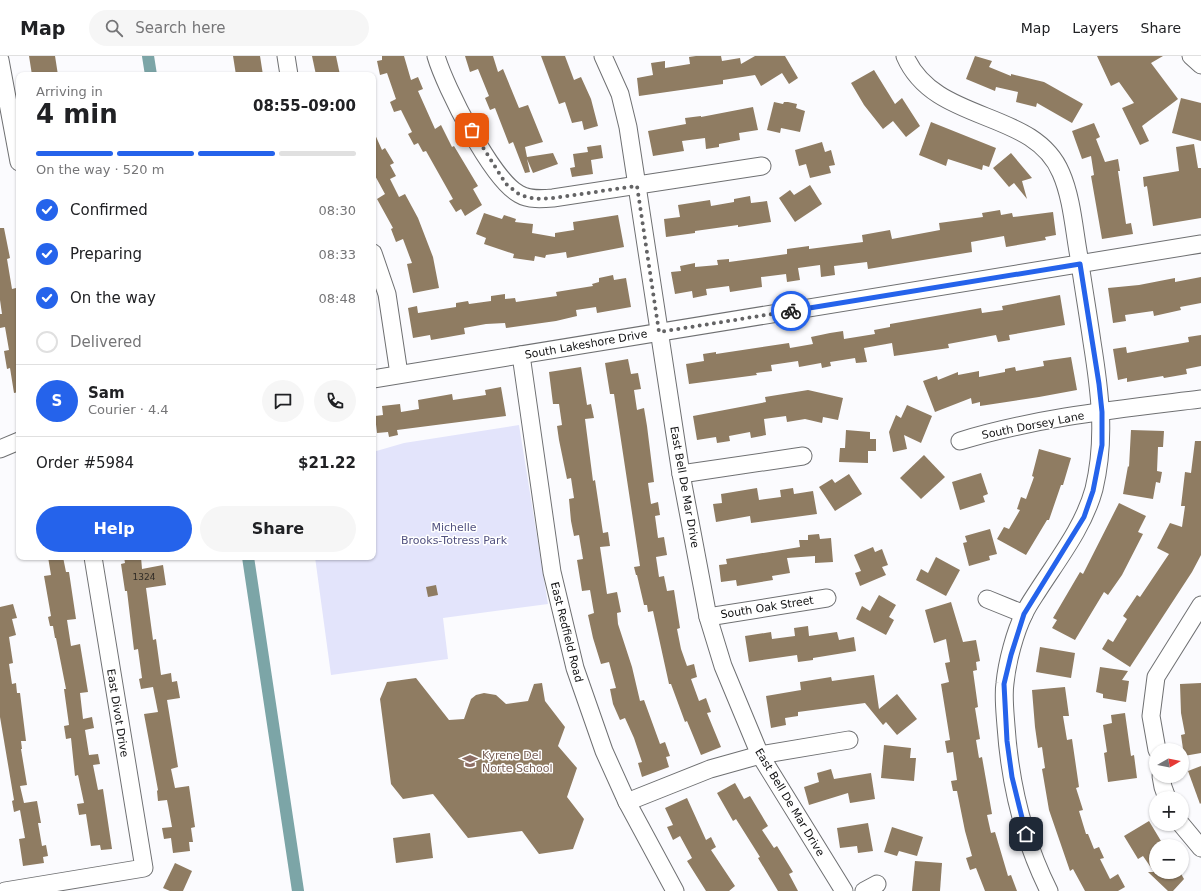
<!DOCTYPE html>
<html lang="en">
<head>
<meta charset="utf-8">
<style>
	body { margin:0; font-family:"DejaVu Sans",sans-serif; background:#f6f6f6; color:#202124; height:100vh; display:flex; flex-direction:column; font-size:15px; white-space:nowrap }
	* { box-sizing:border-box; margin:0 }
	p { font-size:13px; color:#757577 }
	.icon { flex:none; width:22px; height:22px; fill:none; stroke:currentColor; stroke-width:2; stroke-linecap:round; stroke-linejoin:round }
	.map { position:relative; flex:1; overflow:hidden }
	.drawer { position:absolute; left:16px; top:16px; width:360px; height:488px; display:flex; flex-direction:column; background:#fff; border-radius:8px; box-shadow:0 1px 3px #0004 }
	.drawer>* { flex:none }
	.needle { width:26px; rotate:81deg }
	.fabs { position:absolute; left:1149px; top:687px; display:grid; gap:8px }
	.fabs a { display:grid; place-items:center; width:40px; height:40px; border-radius:50%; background:#fff; box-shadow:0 1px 3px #0004; font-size:20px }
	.pin { position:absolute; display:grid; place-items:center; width:34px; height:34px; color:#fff; margin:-17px; border-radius:8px; box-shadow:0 2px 6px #0006 }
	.courier { position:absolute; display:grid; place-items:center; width:40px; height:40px; margin:-20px; border:3px solid #2563eb; border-radius:50%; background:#fff; color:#222; box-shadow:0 1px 5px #0007 }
	.overview em { font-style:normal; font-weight:800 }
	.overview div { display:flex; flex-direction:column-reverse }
	.overview { display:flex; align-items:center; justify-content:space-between; height:68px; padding:0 20px }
	h1 { font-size:26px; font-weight:800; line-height:30px }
	.bar { display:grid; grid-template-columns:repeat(4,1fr); gap:6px 4px; align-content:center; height:48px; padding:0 20px }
	.bar i { height:5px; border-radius:3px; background:#e0e0e0 }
	.bar .on { background:#2563eb }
	.bar p { grid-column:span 4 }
	.line { display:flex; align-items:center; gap:10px; padding:0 20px; border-top:1px solid #e0e0e0 }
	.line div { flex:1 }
	.round { display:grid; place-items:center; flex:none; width:42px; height:42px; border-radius:21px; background:#f6f6f6 }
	ol { padding:0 20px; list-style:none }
	li { display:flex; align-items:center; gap:12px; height:44px }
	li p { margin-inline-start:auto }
	li .icon { padding:4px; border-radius:50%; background:#2563eb; color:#fff; stroke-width:4 }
	li:last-child { color:#757577 }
	li i { width:22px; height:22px; border:2px solid #e0e0e0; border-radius:50% }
	.cta { display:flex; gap:8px; margin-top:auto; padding:8px 20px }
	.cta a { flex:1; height:46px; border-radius:24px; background:#2563eb; color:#fff; font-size:16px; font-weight:800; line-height:46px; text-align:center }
	.cta a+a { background:#f6f6f6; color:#202124 }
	header { display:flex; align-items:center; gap:24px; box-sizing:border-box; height:56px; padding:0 20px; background:#fff; border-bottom:1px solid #e0e0e0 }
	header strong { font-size:19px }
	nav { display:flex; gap:22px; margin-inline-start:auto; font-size:14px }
	.search { width:280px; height:36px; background:#f6f6f6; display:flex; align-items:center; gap:10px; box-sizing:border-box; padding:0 14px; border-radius:22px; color:#757577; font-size:15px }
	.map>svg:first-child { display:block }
	.green { fill:#e3e4fb }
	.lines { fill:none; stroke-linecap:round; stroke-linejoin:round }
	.canal { stroke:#7ca5a7; stroke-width:12 }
	.building { fill:#8f7c62 }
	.minor-casing { stroke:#6f7072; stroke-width:19 }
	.minor { stroke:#fff; stroke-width:17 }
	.done { stroke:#646465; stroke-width:4; stroke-dasharray:0 7.2 }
	.route { stroke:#2563eb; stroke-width:5 }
	.labels { text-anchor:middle; stroke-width:3; stroke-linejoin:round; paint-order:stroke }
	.number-label { font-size:9px; fill:#312c27 }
	.street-label { font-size:11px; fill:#121213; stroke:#fff }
	.park-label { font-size:11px; fill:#525280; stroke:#fff }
	.education-label { font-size:11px; fill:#785e54; stroke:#fff; text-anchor:start }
</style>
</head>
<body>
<header>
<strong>Map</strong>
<div class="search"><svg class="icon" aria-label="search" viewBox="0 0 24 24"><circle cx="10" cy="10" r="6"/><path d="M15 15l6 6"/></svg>Search here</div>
<nav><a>Map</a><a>Layers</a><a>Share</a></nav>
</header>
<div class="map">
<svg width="1201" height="835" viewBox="0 0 1201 835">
	<rect width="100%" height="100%" fill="#fbfbfe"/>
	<!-- green -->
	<path class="green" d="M519,369L548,548L443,562L448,603L331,619L315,501H373V396L404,387Z"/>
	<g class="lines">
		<!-- canal -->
		<g class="canal">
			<path d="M148,0L151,19"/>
			<path d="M248,501L298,835"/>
		</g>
	</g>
	<!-- building -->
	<g class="building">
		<path d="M29,0H55L58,19H32Z"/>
		<path d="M233,0H260L263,19H236Z"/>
		<path d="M312,0H336L340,19H316Z"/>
		<path d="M382,0H404L411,24L418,21L423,33L418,35L435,73L441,69L452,91L454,90L478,130L473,133L482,149L465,160L461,153L456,156L449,145L453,143L426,95L423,96L418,87L414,89L408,78L412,76L401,54L394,56L390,46L396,43L387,17L380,19L377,5L382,4Z"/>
		<path d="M465,0H493L498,16L503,13L519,52L528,49L543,86L525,91L527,101L553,97L558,108L533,117L527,103L530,116L525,117L513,86L509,88L495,52L490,54L485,42L489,40L478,13L470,16Z"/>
		<path d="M541,0H565L574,24L581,21L591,43L598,70L584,74L582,65L572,67L565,46L559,48Z"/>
		<path d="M696,0H721L722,5L740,2L741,8L755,0H785L798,22L789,28L782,17L761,30L755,19L723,24V28L639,40L637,22L653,19L651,7L665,5V12L690,8L689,1Z"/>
		<path d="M975,0L992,5L989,11L1011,20V18L1044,26L1083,48L1072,67L1037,47L1036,51L1016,46L1018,36L996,31L995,35L966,23Z"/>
		<path d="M1097,0H1163L1151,7L1178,43L1142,70L1149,85L1140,89L1122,52L1134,47L1119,26L1111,30Z"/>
		<path d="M874,14L895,48L902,42L920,70L906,81L893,65L883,73L864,49L851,27Z"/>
		<path d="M1181,42L1201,47V85L1172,77Z"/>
		<path d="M774,46L783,48L784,46H788L797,48L796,52L805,55L800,76L781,72L780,77L767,74Z"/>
		<path d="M753,51L758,74L739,77L740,84L719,88V91L706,93L705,82L682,85L684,95L653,100L648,75L686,68L685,62L701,60V61Z"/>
		<path d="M931,66L996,92L989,111L983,109L982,114L948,103L946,110L919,99Z"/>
		<path d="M1094,67L1100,81L1096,83L1105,106L1118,103L1120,115H1118L1126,168L1131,167L1133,178L1102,183L1091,120L1094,119L1091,100L1082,103L1072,75Z"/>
		<path d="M373,74L382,94L385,92L394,107L390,109L396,120L390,123L399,141L405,138L418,162L433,201L439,232L413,237L407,208L412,207L403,183L396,186L391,173L393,172L377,143L385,138L373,116Z"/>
		<path d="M822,86L825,96L831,94L835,109L829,110L831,117L810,122L806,108L799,110L795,94Z"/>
		<path d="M1194,88L1198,112H1201V162L1153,170L1147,130L1144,131L1143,121L1179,115L1176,91Z"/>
		<path d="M601,89L603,102L591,104L593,118L572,121L570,112L575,111L573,98L588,96L587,91Z"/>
		<path d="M1011,97L1032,122L1022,125L1027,143L1014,127L1009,131L993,112Z"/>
		<path d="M810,129L822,148L795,166L779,142L790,134L794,139Z"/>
		<path d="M750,140L751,147L767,145L771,166L738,171V169L695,175V177L666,181L664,163L680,161L678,149L710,144L711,150L734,146V143Z"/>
		<path d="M1000,154L1001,159L1012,157L1013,161L1053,156L1056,179L1045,181L1046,184L1006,191L1004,180L971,186L972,196L868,213L867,206L834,210L835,219L821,221L820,209L798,212L800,224L787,226L786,218L761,221L762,231L730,236L729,230L706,233L707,239L693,242L692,235L675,238L671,216L681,215L680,210L695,207V211L718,209L717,204L729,203V206L787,198V193L809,190V193L863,186L862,179L890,174L892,183L940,174L939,167L983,161L982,157Z"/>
		<path d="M484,157L502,163L504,159L516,163L515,166L533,168L532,177L555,181V177L574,174L573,166L618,159L624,191L567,202L566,196L546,199L545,202L535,200L534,205L513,202L514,198L484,188L486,182L476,178Z"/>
		<path d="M0,172H4L10,202L7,203L12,233L16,232L19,250V336L14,337L10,312L7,313L4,295L9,294L5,271L0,272V258H2L0,244Z"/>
		<path d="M613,219L614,224L626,222L631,251L597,257L596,251L576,254L577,260L556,265L506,272L505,267L486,268L464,272L465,278L431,284L430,279L413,282L408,252L417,250L418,257L456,251V247L468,245L469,248L491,245V240L505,238V243L515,242L516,246L557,240L556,236L593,230L592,228L599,226V222Z"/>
		<path d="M1201,221V247L1180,251L1181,254L1154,260L1153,255L1125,259L1126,265L1113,267L1108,232L1139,229L1175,222V226Z"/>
		<path d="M1060,239L1065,269L1009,279L1010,284L998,286L996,279L948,288L949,292L894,300L892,287L864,292L867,306L856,307L855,302L830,306L831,310L822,312L821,307L799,311L798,305L771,309L772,315L756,317L757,319L689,328L686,308L704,305L703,298L716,296V298L789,287L790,292L813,288L811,281L830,277L843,275L844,283L875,278L874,274L890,271V268L981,252L982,257L1003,254L1002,250Z"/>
		<path d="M1201,279V310L1186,313L1187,318L1164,322L1163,320L1127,326V322L1118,324L1113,293L1126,291L1127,297L1143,294L1189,286L1188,281Z"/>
		<path d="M1071,301L1077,334L1039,341L980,350V346L972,348L971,342L935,356L923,325L937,320L938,324L958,316V319L979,315V321L1005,316V313L1015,311L1016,315L1044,310L1043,305Z"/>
		<path d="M628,303L631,318L638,317L641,333L634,334L637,354L644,352L647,370L654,426L648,427L651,448L658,446L660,459L655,460L658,482L664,481L667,499L656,501L659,521L664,520L667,535L674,534L680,572L677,573L681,593L687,610L694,608L697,621L691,623L699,645L706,642L711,656L707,657L721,691L701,699L687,665L685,666L671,628H669L653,555L648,556L647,549H644L637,519H636L634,511L640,510L614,338H610L605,307Z"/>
		<path d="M581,311L587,349L591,348L594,362L585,363L593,425L595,424L603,477L608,476L610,490L600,491L607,538L617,536L621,556L617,557L618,568L632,611L640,645L644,644L660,688L665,686L670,700L666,701L669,711L642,721L638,707L642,706L634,682L625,662L620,664L613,648L610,633L616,632L609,606L601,608L593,582L588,559L594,557L590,534L582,535L577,504L583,503L579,479L574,480L571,465L569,443L574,442L571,422L567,423L559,384L557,370L562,369L559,348H553L549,316Z"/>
		<path d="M501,331L506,360L397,374L398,379L389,381L388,376L377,377L375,360L383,359L382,350L400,348L401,356L419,353L418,344L452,338L453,344L486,339L485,334Z"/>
		<path d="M808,334L843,342L838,364L823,361L822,367L805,363L787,366L786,360L764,363L766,379L751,382L750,376L729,380L730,385L717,387L716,381L697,384L693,360L766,346L765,341Z"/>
		<path d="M907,349L932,360L921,387L904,379L907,393L893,396L889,376L896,359L901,362Z"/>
		<path d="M846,374L870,376V383H876V395H868V407L839,406L840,392H845Z"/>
		<path d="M1131,374L1164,375L1163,391H1158L1157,415L1162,416L1160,427L1156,426L1153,443L1123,438L1128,410L1129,411Z"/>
		<path d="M1195,385H1201V499L1192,516L1130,611L1102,593L1108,583L1113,586L1127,563L1123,560L1137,539L1140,541L1169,498L1157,492L1170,467L1182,471L1185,450H1181L1185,416L1191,417Z"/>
		<path d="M1039,393L1071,402L1063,429H1061L1049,464H1047L1026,499L997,483L1004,471L1009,473L1020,454L1017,453L1021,441L1026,443L1034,421L1032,420Z"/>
		<path d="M924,399L945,421L921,443L900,422Z"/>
		<path d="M981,417L988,438L983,440L985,446L960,454L952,426Z"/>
		<path d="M849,418L862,438L835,455L819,431L832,423L835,427Z"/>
		<path d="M757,432L759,444L781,441L780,434L793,432L794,438L813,435L817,458L751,467L750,460L716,466L713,448L722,447L721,438Z"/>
		<path d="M1119,447L1146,460L1138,476L1143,478L1122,519L1108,539L1104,536L1075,584L1052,572L1057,564L1053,562L1080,516L1083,518Z"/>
		<path d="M990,473L997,498L989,500L990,504L969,510L963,487L967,486L965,480Z"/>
		<path d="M819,478L820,483L831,482L833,506L815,507V500L787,502L790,517L772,520L773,524L737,530L736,524L721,526L719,509L727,508L726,503L800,491L799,484H808V479Z"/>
		<path d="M873,491L875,496L882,493L888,509L882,511L886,519L860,530L855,517L861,515L854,499Z"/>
		<path d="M48,501H63L66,516H69L76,563L67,564L71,590L80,588L88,636L80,637L83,663L92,661L94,672L85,674L89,699L98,698L100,708L93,709L98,734L103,733L112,793L101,794L100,789L91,790L86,758L79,759L77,748L84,747L78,719L75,720L71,682L66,683L64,670L69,669L64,633H66L56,582H55L53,570H50L48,561L51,560L44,520L51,519Z"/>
		<path d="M124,501H141L142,513L163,509L166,529L146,532L153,584L156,583L161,619L171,617L172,626L177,625L180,642L167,644L178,711L171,713L175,732L189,730L195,771L191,772L193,786H189L190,795L173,797L171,782L164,783L162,772L172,771L168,749L167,744L158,745L157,735L158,734L144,658L158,656L153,631L141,633L139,623L142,622L138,593L134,594L127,535H125L121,508L125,507Z"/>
		<path d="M936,501L960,514L946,540L916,524L921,513L928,517Z"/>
		<path d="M436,529L438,539L428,541L426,531Z"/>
		<path d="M879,539L896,549L889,561L894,564L886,579L856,563L862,550L870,555Z"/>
		<path d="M951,546L963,586L976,584L980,605L976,606L977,614L973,615L978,651L975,652L980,683L976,684L979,702L982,701L992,758L987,759L991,777L995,776L1008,820L1011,819L1017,835H985L976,812L970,814L966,802L972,800L965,775L957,735H953L951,725L957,724L953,696L947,697L945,685L950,684L941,628L949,626L945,607L950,606L946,583L934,587L925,554Z"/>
		<path d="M13,548L17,562L12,563L16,579L9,581L13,607L9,608L12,628L16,627L17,637H20L26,685H21L22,693H21L27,729L20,730L24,747L37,745L41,767H38L42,790L46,789L48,800L43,801L44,807L23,810L19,783L25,782L20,754L14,756L12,745L14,744L0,661V551Z"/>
		<path d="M808,570L809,580L837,576L839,584L854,581L856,595L813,602V604L798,606L797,599L749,606L745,580L771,576L772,583L795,580L794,572Z"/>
		<path d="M1040,591L1075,597L1071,622L1036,616Z"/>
		<path d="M1100,611L1128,615L1122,624L1129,625L1126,646L1103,642V638L1096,636Z"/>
		<path d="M874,619L879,653L897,638L917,663L897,679L886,666L883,669L865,647L798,656V660L785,662L786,669L771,672L766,640L801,634L800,626L831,621L832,625Z"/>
		<path d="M416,622L449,664L464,663L471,643L476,639L484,637L496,639L506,648L528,645L534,628L542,627L545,645L565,671L558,690L577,712L567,741L584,763L573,793L539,798L522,775L468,782L433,738L403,743L391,728L380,643L387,626Z"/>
		<path d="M1201,627V697L1184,700L1181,679L1185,678L1181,657L1180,628Z"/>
		<path d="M1065,631L1069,660H1063L1067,684L1072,683L1079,731L1076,732L1083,754L1079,755L1086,778H1088L1094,793L1099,791L1104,802L1100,803L1110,823L1118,818L1125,831L1118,835H1085L1073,813L1070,815L1049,754L1042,713L1045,712L1042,691L1038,692L1035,671L1032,634Z"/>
		<path d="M1125,657L1131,700L1134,699L1137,722L1108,726L1104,697L1107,696L1103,669L1112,667L1111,659Z"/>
		<path d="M884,689L911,692L910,702H916L914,725L881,722Z"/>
		<path d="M1201,710V747L1200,748L1188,715Z"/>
		<path d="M831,713L834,723L871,717L875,743L850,747L848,737L809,749L804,731L819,726L817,717Z"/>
		<path d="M735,727L744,743L750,740L768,770L762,774L774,792L777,790L793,816L789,818L798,835H778L758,802L760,801L736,763L733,765L717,737Z"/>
		<path d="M687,742L706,784L711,781L716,791L711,794L735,830L729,835H706L687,805L692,802L680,780L673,784L667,771L673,769L665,752Z"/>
		<path d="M1149,765L1164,790H1156V816H1180L1184,823L1173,835H1168L1148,816H1154L1143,800L1138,803L1124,780Z"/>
		<path d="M868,767L873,795L858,797L857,790L840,792L837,772Z"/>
		<path d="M892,771L923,781L917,800L899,795L897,800L884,796Z"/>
		<path d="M430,777L433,802L396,807L393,782Z"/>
		<path d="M915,805L942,807L940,835H912Z"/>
		<path d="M175,807L192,815L183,835H170L163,832Z"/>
	</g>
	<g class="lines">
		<!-- minor casing -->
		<g class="minor-casing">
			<g id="minor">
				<path d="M286,0L289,19"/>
				<path d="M436,0C445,31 492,124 519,138C529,144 542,143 553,142L762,110"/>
				<path d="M603,0L620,38L628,71L681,418L708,561L723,610L760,699L844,835"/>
				<path d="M905,0C935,69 1034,52 1061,117C1072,142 1074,174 1079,201C1083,229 1088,258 1092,286C1100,336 1106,383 1094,433C1084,470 1059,502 1039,533C1034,541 1028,549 1024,558C1015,576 1007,606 1005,627C1003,640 1005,656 1006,670C1010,728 1023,783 1049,835"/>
				<path d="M1191,0L1201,9"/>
				<path d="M0,4L19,106"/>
				<path d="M373,197L387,238L399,318"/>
				<path d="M521,299L552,516L575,612L604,695L627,746L675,835"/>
				<path d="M373,323L1201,188"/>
				<path d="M960,385C1038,361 1120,353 1201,343"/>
				<path d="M0,393L19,385"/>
				<path d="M681,418L803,400"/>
				<path d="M987,543L1024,558"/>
				<path d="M708,561L827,542"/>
				<path d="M1157,694L1151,660L1156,621L1201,549"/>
				<path d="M1161,720L1163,731L1167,742"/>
				<path d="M627,746L710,713L760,699L849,684"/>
				<path d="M1181,768L1201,792"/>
				<path d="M5,835L144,812L93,501"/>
				<path d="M864,835L877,828"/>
			</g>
		</g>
		<!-- minor -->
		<use href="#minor" class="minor"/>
	</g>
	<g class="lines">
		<!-- done -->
		<path class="done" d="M472,74L506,128L520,139L536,143L553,142L637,130L659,276L791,255"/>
		<!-- route -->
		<path class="route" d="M791,255L1080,208L1099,328L1102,356V389L1093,435L1084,461L1024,558L1011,599L1004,628L1007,685L1012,721L1026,778"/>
	</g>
	<!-- icons -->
	<defs>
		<g id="school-bare" transform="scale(1.2)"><path d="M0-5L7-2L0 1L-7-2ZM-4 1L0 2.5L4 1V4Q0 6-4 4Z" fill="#8d6e63" stroke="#fff" stroke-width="2.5" paint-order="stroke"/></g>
	</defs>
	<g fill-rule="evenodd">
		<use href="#school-bare" x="470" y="705"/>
	</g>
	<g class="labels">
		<!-- number labels -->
		<g class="number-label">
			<text x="144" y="524">1324</text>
		</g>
		<!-- street labels -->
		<g class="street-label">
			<text transform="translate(586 288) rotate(-10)" y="4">South Lakeshore Drive</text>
			<text transform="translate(1033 369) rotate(-11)" y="4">South Dorsey Lane</text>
			<text transform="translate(685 431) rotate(80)" y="4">East Bell De Mar Drive</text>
			<text transform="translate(767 551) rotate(-9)" y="4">South Oak Street</text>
			<text transform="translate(567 576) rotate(76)" y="4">East Redfield Road</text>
			<text transform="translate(118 657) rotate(81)" y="4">East Divot Drive</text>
			<text transform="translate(790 746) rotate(59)" y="4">East Bell De Mar Drive</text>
		</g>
		<!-- park labels -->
		<g class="park-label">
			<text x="454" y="475">Michelle<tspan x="454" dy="13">Brooks-Totress Park</tspan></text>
		</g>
		<!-- education labels -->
		<g class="education-label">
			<text x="482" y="703">Kyrene Del<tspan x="482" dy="13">Norte School</tspan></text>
		</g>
	</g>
</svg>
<div class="fabs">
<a><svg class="needle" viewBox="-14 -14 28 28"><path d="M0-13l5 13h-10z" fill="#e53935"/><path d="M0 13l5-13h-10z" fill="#757577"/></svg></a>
<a>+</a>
<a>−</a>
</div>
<div class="pin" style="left:472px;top:74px;background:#ea580c"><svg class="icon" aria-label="bag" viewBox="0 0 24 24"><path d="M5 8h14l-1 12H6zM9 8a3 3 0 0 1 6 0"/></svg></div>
<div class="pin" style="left:1026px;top:778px;background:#1f2937"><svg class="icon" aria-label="home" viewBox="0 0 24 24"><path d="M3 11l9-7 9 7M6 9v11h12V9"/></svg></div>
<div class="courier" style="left:791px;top:255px"><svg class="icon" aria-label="bike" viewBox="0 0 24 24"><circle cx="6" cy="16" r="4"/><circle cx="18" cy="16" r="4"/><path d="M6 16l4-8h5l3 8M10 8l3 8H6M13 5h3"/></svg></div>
<section class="drawer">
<div class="overview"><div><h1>4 min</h1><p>Arriving in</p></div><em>08:55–09:00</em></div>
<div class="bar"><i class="on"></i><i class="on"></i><i class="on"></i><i></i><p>On the way · 520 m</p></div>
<ol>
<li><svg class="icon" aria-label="check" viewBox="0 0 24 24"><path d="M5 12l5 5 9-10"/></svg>Confirmed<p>08:30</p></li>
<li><svg class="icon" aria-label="check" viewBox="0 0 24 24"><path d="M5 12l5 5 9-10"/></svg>Preparing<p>08:33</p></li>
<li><svg class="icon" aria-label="check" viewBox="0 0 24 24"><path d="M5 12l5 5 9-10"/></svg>On the way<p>08:48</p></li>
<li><i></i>Delivered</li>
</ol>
<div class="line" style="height:72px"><b class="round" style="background:#2563eb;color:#fff">S</b><div><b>Sam</b><p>Courier · 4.4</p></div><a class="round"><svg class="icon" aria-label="chat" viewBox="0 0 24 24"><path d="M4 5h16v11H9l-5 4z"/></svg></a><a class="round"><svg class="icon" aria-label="phone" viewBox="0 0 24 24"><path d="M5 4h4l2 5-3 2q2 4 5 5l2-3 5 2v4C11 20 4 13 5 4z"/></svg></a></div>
<div class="line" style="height:52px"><div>Order #5984</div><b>$21.22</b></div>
<div class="cta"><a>Help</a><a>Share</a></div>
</section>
</div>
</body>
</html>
